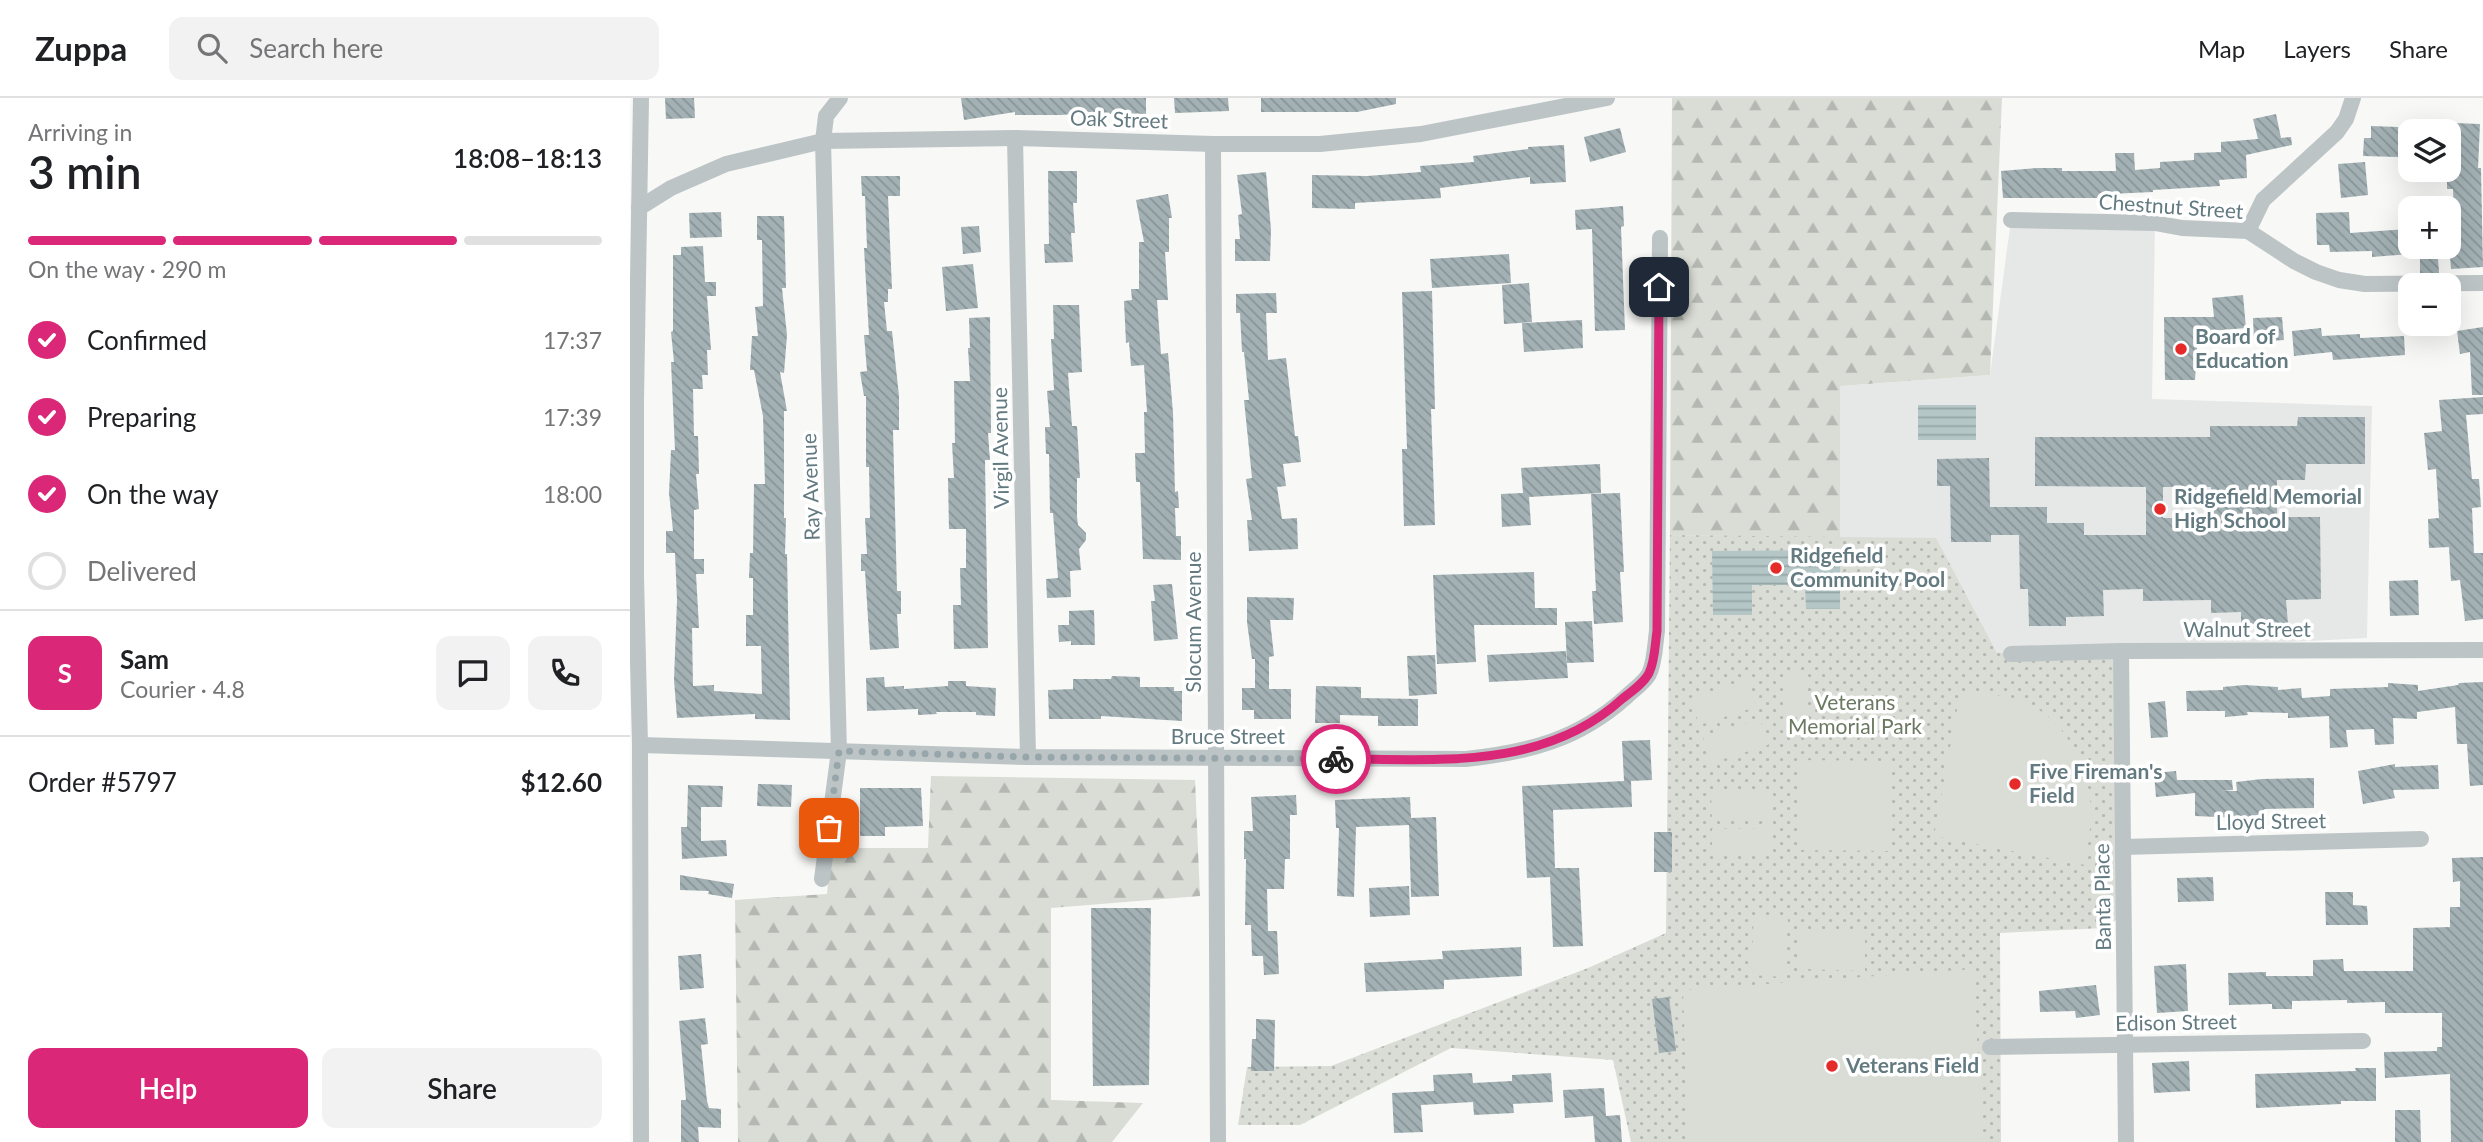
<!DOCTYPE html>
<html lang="en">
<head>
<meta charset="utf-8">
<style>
	body { margin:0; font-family:Lato,sans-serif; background:#f2f2f2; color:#202124; height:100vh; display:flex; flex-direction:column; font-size:26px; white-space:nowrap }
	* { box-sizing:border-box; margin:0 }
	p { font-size:23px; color:#757577 }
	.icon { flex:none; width:38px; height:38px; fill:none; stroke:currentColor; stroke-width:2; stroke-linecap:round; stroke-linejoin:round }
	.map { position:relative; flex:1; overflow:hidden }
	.sheet { display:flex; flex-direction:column; background:#fff; width:630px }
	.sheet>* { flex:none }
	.fabs { position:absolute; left:1768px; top:21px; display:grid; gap:14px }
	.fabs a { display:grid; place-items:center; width:63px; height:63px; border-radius:14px; background:#fff; box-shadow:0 7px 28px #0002; font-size:35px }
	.pin { position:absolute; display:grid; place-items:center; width:60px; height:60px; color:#fff; margin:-30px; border-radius:14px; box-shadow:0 4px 10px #0006 }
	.courier { position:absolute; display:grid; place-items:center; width:70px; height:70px; margin:-35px; border:5px solid #db2777; border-radius:50%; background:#fff; color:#222; box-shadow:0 2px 9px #0007 }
	.overview em { font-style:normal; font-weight:600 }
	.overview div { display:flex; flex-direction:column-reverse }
	.overview { display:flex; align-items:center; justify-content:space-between; height:119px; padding:0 28px }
	h1 { font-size:46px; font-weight:600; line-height:52px }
	.bar { display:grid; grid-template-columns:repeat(4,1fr); gap:10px 7px; align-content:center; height:84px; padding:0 28px }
	.bar i { height:9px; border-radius:5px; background:#e0e0e0 }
	.bar .active { background:#db2777 }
	.bar p { grid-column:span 4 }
	.line { display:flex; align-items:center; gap:18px; padding:0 28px; border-top:2px solid #e0e0e0 }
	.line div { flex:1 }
	.round { display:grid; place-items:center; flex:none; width:74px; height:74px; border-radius:14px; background:#f2f2f2 }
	ol { padding:0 28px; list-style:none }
	li { display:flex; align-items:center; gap:21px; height:77px }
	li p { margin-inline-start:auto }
	li .icon { padding:7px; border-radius:50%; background:#db2777; color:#fff; stroke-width:4 }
	li:last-child { color:#757577 }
	li i { width:38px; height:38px; border:4px solid #e0e0e0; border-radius:50% }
	.cta { display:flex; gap:14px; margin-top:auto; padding:14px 28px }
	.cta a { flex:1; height:80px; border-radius:14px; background:#db2777; color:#fff; font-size:28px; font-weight:600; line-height:80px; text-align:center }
	.cta a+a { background:#f2f2f2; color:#202124 }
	header { display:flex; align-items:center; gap:42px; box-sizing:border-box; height:98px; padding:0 35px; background:#fff; border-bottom:2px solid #e0e0e0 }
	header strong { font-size:33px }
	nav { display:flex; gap:38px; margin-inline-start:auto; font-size:24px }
	.search { width:490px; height:63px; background:#f2f2f2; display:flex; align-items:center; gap:18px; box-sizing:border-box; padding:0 24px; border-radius:14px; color:#757577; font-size:26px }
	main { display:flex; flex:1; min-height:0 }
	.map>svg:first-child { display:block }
	.built { fill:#e6e8e7 }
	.forest { fill:url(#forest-firs) }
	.park { fill:url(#park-dots) }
	.pitch { fill:#daddd5 }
	.water { fill:url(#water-rules) }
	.building { fill:url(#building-back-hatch); fill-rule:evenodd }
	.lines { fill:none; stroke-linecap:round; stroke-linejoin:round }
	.minor { stroke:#bcc4c6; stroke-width:16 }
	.done { stroke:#97a6aa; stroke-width:7; stroke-dasharray:0 12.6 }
	.route { stroke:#db2777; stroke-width:9 }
	.poi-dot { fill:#e42b2a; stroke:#fff; stroke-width:2.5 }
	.labels { text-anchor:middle; stroke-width:7; stroke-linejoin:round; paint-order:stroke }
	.street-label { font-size:21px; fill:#637a81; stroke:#fff }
	.poi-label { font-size:21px; font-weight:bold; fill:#637a81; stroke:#fff; text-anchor:start }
	.park-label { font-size:21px; fill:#6b7962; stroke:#fff }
</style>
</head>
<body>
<header>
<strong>Zuppa</strong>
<div class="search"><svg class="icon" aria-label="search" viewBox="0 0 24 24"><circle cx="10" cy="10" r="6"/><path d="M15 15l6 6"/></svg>Search here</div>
<nav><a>Map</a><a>Layers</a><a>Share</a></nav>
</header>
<main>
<section class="sheet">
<div class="overview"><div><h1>3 min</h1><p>Arriving in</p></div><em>18:08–18:13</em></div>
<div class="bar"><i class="active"></i><i class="active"></i><i class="active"></i><i></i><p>On the way · 290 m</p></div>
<ol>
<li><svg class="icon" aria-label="check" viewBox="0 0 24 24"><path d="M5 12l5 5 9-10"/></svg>Confirmed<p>17:37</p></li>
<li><svg class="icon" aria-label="check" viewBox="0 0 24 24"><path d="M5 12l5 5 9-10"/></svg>Preparing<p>17:39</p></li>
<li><svg class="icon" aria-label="check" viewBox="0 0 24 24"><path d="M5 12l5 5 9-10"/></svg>On the way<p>18:00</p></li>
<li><i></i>Delivered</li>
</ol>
<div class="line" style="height:126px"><b class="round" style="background:#db2777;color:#fff">S</b><div><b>Sam</b><p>Courier · 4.8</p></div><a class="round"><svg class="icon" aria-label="chat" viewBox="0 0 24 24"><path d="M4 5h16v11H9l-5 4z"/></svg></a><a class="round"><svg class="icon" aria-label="phone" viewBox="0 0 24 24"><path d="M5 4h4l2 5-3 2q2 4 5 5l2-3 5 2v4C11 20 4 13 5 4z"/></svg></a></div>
<div class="line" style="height:91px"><div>Order #5797</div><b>$12.60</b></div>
<div class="cta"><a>Help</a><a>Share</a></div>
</section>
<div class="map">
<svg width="1853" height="1044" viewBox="0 0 1853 1044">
	<defs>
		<pattern id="forest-firs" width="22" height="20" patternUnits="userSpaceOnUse" patternTransform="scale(1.75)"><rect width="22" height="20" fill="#daddd5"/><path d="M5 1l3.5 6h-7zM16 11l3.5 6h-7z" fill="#b4b8b2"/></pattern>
		<pattern id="park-dots" width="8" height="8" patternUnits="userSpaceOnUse" patternTransform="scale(1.75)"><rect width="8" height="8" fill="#daddd5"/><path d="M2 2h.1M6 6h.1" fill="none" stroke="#b4b8b2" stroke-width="1.8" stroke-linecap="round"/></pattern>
		<pattern id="water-rules" width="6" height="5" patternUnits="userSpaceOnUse" patternTransform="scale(1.75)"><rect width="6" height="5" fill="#b4c6c6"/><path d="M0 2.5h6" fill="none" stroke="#96a6a6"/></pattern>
		<pattern id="building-back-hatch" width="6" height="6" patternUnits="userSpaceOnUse" patternTransform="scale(1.75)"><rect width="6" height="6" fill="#a3b1b4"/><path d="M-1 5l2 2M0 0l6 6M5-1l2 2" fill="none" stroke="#889598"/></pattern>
	</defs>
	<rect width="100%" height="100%" fill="#f8f8f6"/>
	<!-- built -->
	<path class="built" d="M1381,122L1525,125L1522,301L1742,308L1737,540L1491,553L1367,555L1306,441L1210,440V288L1360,277Z"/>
	<!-- forest -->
	<g class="forest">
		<path d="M1042,0H1372L1360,277L1210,288V440L1040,437Z"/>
		<path d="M301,678L565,682L570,798L421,810V1002L513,1005L482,1044H108L105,802L197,796L201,750H298Z"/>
	</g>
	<!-- park -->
	<path class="park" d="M1040,437L1306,440L1367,555L1491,553L1497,815L1474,830L1370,835L1371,1044H1001L983,962L821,950L670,1027H608L617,969L701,968L958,870L1036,835Z"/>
	<!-- pitch -->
	<g class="pitch">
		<path d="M1153,576H1177V620L1153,619Z"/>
		<path d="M1118,582L1126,609L1069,627L1061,600Z"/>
		<path d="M1330,595C1344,596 1359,596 1373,598C1427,607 1456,657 1461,708C1462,727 1457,749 1455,767L1304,738Z"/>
		<path d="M1130,621L1138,647L1081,665L1073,639Z"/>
		<path d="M1169,662L1259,663L1258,753L1168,752Z"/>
		<path d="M1142,693V721L1082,722L1081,694Z"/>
		<path d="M1142,730V757L1082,758V731Z"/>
		<path d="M1124,817L1158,819L1155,879L1121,877Z"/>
		<path d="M1171,833L1235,834V873L1170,871Z"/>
		<path d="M1343,871L1353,1044H1058L1053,892Z"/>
	</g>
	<!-- water -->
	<g class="water">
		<rect x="1288" y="307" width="58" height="35"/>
		<path d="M1210,452V511H1176L1175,487H1122V517H1083L1082,453Z"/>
	</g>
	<!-- building -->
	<g class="building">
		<path d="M35,0H64L65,20L36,21Z"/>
		<path d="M331,0H516V16H465V14L431,17H385V14L334,22Z"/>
		<path d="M544,0H598L599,13L545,15Z"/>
		<path d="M631,0H766V6L727,14H631Z"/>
		<path d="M1646,16L1651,40L1661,39L1662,47L1616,57L1617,80L1589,82L1590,88L1523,92V94L1479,96V100H1373L1371,73L1407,70H1432V73H1486L1485,55H1504L1505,72L1530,70V64L1564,62V55L1591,54V44L1628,41L1623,21Z"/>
		<path d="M1825,25L1850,26L1848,70H1851L1853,169L1821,171L1819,146H1825L1823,91H1817V72L1823,70Z"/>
		<path d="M1741,28L1768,29V59L1733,58L1734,40H1741Z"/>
		<path d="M990,30L996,54L960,64L954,39Z"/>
		<path d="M934,47L936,84L900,86V79L810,90L811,100L725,105V111L682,110V77L737,78L791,74L790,68L844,64L843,58L898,51V49Z"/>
		<path d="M1735,64L1738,97L1711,100L1708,66Z"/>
		<path d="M418,73H447V105H443L445,135H441L443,164L415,165L414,146H419Z"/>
		<path d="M636,74L641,132L640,163H605V141H610L608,117L612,116L607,77Z"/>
		<path d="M231,78H270V98H258L262,191H258V204H254L257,233H262L269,298V332H263L267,493H271V516H267L269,550L240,552L235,473H231V456H237L235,420H240L239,369H236V298H234L230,274L237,273L234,237H239L234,150H237L235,98H232Z"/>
		<path d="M538,96L542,120H539V154H535L538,202H527L531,256L538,255L543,315L545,394L548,393L549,410H545L546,438H551V462L513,461L510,384H506L505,355H515L514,314H517L514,267L501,268L499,244L496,245L494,203L502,202L501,191H509V144H514L506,102Z"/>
		<path d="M993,108L994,128L991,129L995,232L965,233L962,131L946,132L945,112Z"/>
		<path d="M91,114L92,139L60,140L59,115Z"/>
		<path d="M1719,114L1720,135L1778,131L1780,156L1742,159V153L1700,154L1699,147H1687L1686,115Z"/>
		<path d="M127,118H154L156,190H152L157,237L154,275L150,274L157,313H154V420H156L155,456H157L160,622L125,621V616L47,620L44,582L47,502L45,455H36V433H43L39,395L41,352H45L41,264H44L41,234L43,233V157H51V149L73,148L75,184H86V198H77L81,252H77L78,277H72L73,291H63L64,338H68L69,376H66L69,411L64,412V461H74V476H66L69,530H62L63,588L84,587V593L132,596L131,548H116V517H123V480H119L120,455H123L124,386H135L133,318L124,272H120L122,238H128L125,209L133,208L132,142H127Z"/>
		<path d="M349,128L351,154L333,156L331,129Z"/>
		<path d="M879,156L881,185L802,190L800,161Z"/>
		<path d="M1808,160L1809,175H1790V161Z"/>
		<path d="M343,166L348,210L316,213L312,169Z"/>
		<path d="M899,185L902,224L874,226L872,187Z"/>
		<path d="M802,193L805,311H801L805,427L774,428L772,351H777L772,194Z"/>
		<path d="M646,195L647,215H636L638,262L656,260L665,338H668L671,364L653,366L656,388L647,389L652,421L667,420L668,451L619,453L617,422H622L616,381L622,380L614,302H619L614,254H612L610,215H606V196Z"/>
		<path d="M1613,197L1616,230L1568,234L1565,282H1535L1534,219H1584L1582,200Z"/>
		<path d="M423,207H449L452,274L438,275L442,328H447L450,380H447V419L448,427L456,435V442L449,451L451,472L440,473L441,499L417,500L416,481L428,480L423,415H420L419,356H416L415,329H420L417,293L424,292L421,241H424Z"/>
		<path d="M360,219L361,335H358L360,362H355L358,550L324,551L323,507H331L330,470H336V431H319L318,380H324L322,345H325L324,283H340L338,250H340L339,220Z"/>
		<path d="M1652,219L1654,242L1624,244L1623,220Z"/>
		<path d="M952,222L953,250L894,254L892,225Z"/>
		<path d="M1853,229V297H1842L1840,254L1830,256L1827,233Z"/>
		<path d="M1691,230L1692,238L1730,236V240L1774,238L1775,257L1703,262L1702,254L1664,258L1662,233Z"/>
		<path d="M1853,299V316L1836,317L1842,381H1849L1851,409L1842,410L1844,455H1853V521L1835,523L1830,482L1821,483L1819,449L1799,450L1798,421L1809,420L1806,371L1798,372L1794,335L1812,333L1809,302Z"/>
		<path d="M1668,319H1735V366H1676L1675,382H1647V419H1690L1691,501L1656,502L1658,526H1611V514L1581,515V502L1513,503V491L1473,492L1474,518L1436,519V528H1399L1398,491H1390L1389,437H1361V444H1321L1320,388H1307V361L1359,360L1360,409H1417V425H1454V437H1516V389L1405,388V339H1580V328H1667ZM1533,389H1581V420H1533Z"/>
		<path d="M970,366L971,395L899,399L901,427L872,429L871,396L893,395L891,370Z"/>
		<path d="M990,395L994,474H990L993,524L964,526L962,493H966L961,396Z"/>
		<path d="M904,474L905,510H927V527H844L846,564L807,566L803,477Z"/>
		<path d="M1788,482L1789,517L1760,518L1759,483Z"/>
		<path d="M542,486L548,541L524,543L521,503H525L523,487Z"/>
		<path d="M617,499L664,500L663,522H640L644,558L639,559V591H661V621H624V612H612V590H625V561H622L617,524Z"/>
		<path d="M464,512L465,547H441V543L429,544L428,527H439V513Z"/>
		<path d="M962,523L964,564L937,565L935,524Z"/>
		<path d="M936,553L938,580L859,584L857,557Z"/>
		<path d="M805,557L807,596L779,598L777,558Z"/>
		<path d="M482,578L510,579V589H544V593H552V623L471,618V621H419L418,592L443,591V581H481Z"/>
		<path d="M254,579L255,589L274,588V591L318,588V583H336V588L366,590L365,618L346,617V614H306L307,616L288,617V611L237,613L236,580Z"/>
		<path d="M1853,584V687L1840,688L1837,646H1827L1825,609L1787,614V621L1763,620L1764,646L1745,647L1744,631L1716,632L1718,649L1700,650L1699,618L1658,620V615L1617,614L1618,617L1595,619V613H1557L1556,593L1593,592V589L1614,587L1648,589V592L1671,590L1672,600L1700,598V591L1758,589V585L1788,587V593L1828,587L1829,585Z"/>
		<path d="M686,588L731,589V600L788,601V628H748V618L710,617V625H685Z"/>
		<path d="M1535,603L1538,639L1521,640L1518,605Z"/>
		<path d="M1020,642L1022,682L1001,683L1002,709L923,712L925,770H949L953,848L923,849L920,779L897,780L892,688L994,683L992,643Z"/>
		<path d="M1765,666V669L1808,667L1809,691L1763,692L1765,700L1733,706L1728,673Z"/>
		<path d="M1546,673L1547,682H1602L1603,692L1592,693H1607L1606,684L1632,681L1684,680V710L1634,711L1635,716L1610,720L1565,718V695L1526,699L1524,675Z"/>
		<path d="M128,686L162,687L161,709L127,708Z"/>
		<path d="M58,687L93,688L92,709H71V743L96,742L97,758L52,761L51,729H57Z"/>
		<path d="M230,690H291L293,728L255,729V738H230Z"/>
		<path d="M666,697L667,717H660V761H655L654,791H637L638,833H647L649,876L634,877L633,858H622L621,827H615L616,761H614V733H623L621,699Z"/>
		<path d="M780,699L781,720L806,719L809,798L781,799L779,727L726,729L724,799L707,798L709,730H706L705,702Z"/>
		<rect x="1024" y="734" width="18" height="40"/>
		<path d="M1853,759V1044H1821L1820,976L1755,980L1754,954L1807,953V949H1812V915H1755V904L1717,905V902L1662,903V911H1642V906L1599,907L1598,875L1636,874V878H1683V862L1713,861L1714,873H1783V830L1820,829V809H1830V783L1823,784L1822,760Z"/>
		<path d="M50,777L104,786L102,800L78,796L79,793L50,792Z"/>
		<path d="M1583,779L1584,803L1548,804L1547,780Z"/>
		<path d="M779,788L780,817L740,819L739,790Z"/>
		<path d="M1695,794H1723V807L1737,808L1738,827H1696Z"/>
		<path d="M461,810H521L519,987L463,988Z"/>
		<path d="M891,849L892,878L814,882V891L736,894L734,865L813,861L812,853Z"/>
		<path d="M71,856L74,890L50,892L48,858Z"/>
		<path d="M1556,866L1558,913L1527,915L1524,868Z"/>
		<path d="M1466,887L1470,917L1446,920L1445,913L1410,914L1409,893Z"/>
		<path d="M1039,899L1046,953L1029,955L1022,901Z"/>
		<path d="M75,920L78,946L71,947L77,1003L79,1010L91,1011V1030L68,1029L69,1044H51V1002H56L49,923Z"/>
		<path d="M626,921L645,922L644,973H621L622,941H626Z"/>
		<path d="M1559,963L1560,993L1524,995L1522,965Z"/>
		<path d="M1725,970H1746V1003H1711V1006L1626,1010L1625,976L1726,973Z"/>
		<path d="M842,975L843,985L882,983V977L921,975L923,1004L883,1006L884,1015L844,1017L843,1004L791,1007L793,1034L764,1035L762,995L804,993L803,977Z"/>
		<path d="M974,990L976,1018L990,1017L992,1044H965L963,1018L935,1020L933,992Z"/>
		<path d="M1765,1012H1790L1791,1044H1765Z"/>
	</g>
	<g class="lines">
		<!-- minor -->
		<g class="minor">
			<path d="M385,40L398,659"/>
			<path d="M583,46L588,1044"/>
			<path d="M9,110L41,90L96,66L193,43L385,40L583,46H690L791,36L977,0"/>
			<path d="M1381,122L1525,125L1552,130L1618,133L1664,163L1686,174L1709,182L1735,186L1853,185"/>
			<path d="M1618,133L1633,102L1707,34L1716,21L1723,0"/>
			<path d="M1491,553L1496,1044"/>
			<path d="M1381,556L1491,553L1853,552"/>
			<path d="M10,647L398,659L836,661C899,654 948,642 996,599C1003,592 1014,585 1019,576C1025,564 1025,546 1027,533L1030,140"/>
			<path d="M1493,749L1791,741"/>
			<path d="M192,781L209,653L193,43L196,18L210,0"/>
			<path d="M1360,949L1733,943"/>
			<path d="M11,1044L10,647L6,479V302L11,0"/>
		</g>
	</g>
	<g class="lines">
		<!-- done -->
		<path class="done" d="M199,730L209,653L398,659L706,661"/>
		<!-- route -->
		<path class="route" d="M706,661C805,661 913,673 992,601C1001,594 1014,585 1019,575C1025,563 1025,546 1027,533L1029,189"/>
	</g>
	<!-- markers -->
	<g class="poi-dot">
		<circle cx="1551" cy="251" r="7"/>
		<circle cx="1530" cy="411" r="7"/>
		<circle cx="1146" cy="470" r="7"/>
		<circle cx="1385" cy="686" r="7"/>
		<circle cx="1202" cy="968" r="7"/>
	</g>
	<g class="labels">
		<!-- street labels -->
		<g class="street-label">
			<text transform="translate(489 22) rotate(2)" y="7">Oak Street</text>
			<text transform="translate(1541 109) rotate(4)" y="7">Chestnut Street</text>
			<text transform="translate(371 350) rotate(-91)" y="7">Virgil Avenue</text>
			<text transform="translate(181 389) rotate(-92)" y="7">Ray Avenue</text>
			<text transform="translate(564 524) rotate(-90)" y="7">Slocum Avenue</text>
			<text x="1617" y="539">Walnut Street</text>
			<text x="598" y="646">Bruce Street</text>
			<text transform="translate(1641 724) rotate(-1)" y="7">Lloyd Street</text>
			<text transform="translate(1473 799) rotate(-91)" y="7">Banta Place</text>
			<text transform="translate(1546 925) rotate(-1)" y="7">Edison Street</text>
		</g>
		<!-- poi labels -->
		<g class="poi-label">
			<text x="1565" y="246">Board of<tspan x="1565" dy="24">Education</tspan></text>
			<text x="1544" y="406">Ridgefield Memorial<tspan x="1544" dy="24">High School</tspan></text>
			<text x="1160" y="465">Ridgefield<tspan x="1160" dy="24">Community Pool</tspan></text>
			<text x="1399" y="681">Five Fireman's<tspan x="1399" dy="24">Field</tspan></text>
			<text x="1216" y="975">Veterans Field</text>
		</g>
		<!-- park labels -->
		<g class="park-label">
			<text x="1225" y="612">Veterans<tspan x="1225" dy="24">Memorial Park</tspan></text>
		</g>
	</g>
</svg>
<div class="fabs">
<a><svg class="icon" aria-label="layers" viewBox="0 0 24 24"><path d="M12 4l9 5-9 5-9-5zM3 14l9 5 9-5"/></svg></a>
<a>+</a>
<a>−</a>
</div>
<div class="pin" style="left:199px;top:730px;background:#ea580c"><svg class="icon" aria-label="bag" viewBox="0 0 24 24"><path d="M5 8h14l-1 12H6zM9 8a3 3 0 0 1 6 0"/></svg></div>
<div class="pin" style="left:1029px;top:189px;background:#1f2937"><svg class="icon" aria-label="home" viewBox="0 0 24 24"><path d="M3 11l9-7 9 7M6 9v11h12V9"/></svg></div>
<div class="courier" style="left:706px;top:661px"><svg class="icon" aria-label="bike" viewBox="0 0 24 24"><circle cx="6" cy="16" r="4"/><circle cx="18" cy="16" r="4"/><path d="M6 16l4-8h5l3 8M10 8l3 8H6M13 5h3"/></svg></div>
</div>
</main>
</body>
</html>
